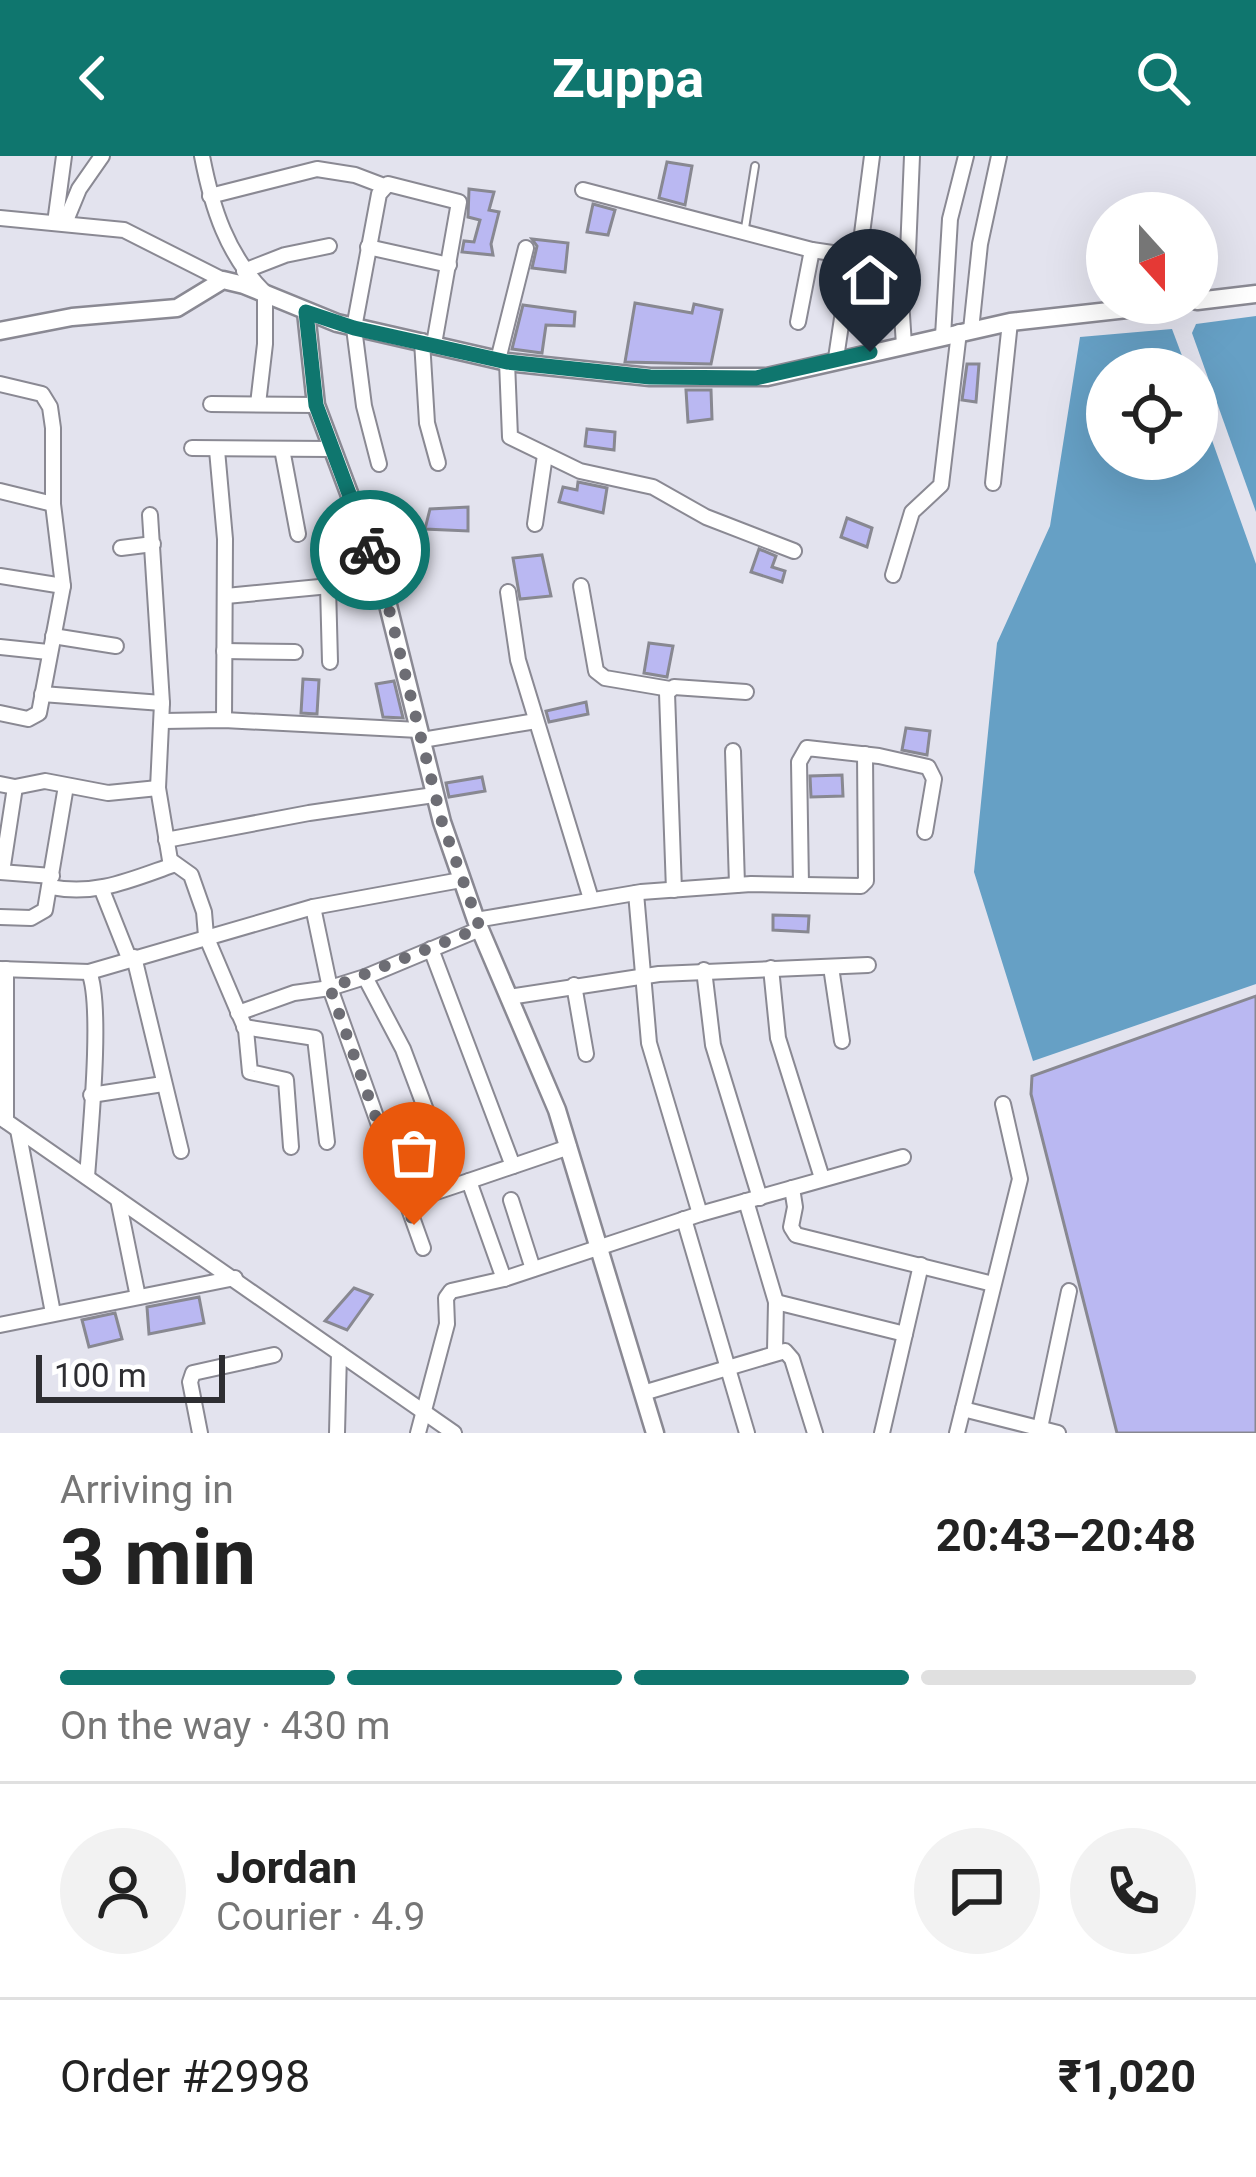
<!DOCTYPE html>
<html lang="en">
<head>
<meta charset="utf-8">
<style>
	body { margin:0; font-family:Roboto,sans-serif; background:#f2f2f2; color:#222; height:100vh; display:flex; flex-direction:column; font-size:45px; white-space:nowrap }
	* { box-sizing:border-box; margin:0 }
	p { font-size:39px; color:#767676 }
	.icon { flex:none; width:66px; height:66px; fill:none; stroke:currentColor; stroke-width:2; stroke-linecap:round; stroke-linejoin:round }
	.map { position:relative; height:1277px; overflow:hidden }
	.details { display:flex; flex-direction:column; background:#fff; flex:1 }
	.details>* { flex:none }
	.needle { width:78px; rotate:159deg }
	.buttons { position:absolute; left:1086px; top:36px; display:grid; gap:24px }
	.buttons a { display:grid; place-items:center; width:132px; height:132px; border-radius:50%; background:#fff; box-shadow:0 12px 48px #0002; font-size:60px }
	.scale { position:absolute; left:36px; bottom:30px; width:189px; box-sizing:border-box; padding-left:12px; border:6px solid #2e2e32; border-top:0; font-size:33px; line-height:42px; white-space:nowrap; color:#2e2e32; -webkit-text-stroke:9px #fff; paint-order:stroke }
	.pin { position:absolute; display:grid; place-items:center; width:102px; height:102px; color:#fff; margin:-123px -51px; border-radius:50% 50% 50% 0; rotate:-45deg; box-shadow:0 0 12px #0007 }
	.pin .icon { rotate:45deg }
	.courier { position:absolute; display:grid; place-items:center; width:120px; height:120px; margin:-60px; border:9px solid #0f766e; border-radius:50%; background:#fff; color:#222; box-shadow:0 3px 15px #0007 }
	.head em { font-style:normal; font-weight:700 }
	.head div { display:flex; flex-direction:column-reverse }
	.head { display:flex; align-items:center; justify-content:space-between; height:204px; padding:0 60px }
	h1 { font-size:78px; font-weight:700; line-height:90px }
	.bar { display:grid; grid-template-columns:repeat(4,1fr); gap:18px 12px; align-content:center; height:144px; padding:0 60px }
	.bar i { height:15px; border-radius:9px; background:#e0e0e0 }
	.bar .on { background:#0f766e }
	.bar p { grid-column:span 4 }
	.line { display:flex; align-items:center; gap:30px; padding:0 60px; border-top:3px solid #e0e0e0 }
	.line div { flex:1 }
	.round { display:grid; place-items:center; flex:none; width:126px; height:126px; border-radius:63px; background:#f2f2f2 }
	header { display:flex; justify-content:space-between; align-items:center; height:156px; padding:0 60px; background:#0f766e; color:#fff; font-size:54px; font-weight:700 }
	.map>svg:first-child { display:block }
	.water { fill:#66a0c5 }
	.building { fill:#bab8f2; stroke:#888891; stroke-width:3 }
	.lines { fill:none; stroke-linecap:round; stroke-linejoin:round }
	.service-casing { stroke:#8a8993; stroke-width:10 }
	.minor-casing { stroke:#8a8993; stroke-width:18 }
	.tertiary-casing { stroke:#8a8993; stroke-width:21 }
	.service { stroke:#fff; stroke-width:6 }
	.minor { stroke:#fff; stroke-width:14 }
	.tertiary { stroke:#fff; stroke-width:16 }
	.done { stroke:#6d6d74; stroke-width:12; stroke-dasharray:0 21.6 }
	.route { stroke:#0f766e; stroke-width:15 }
</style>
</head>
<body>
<header><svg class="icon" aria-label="back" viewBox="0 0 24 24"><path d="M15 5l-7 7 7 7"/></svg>Zuppa<svg class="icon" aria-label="search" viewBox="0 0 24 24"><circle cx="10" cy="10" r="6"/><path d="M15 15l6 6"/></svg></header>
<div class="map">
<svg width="1256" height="1277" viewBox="0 0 1256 1277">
	<rect width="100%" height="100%" fill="#e3e3ee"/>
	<!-- water -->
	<g class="water">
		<path d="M1256,160V356L1192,177L1196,168Z"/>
		<path d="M1172,173L1187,213H1107V303H1197V242L1256,408V828L1033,905L974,716L997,487L1050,370L1080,181Z"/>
	</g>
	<!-- building -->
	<g class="building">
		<path d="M667,6L692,10L685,49L659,42Z"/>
		<path d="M469,33L494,36L489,54L499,56L491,88L493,99L462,96L464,85L474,86L480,64L468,61Z"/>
		<path d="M593,48L615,54L608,79L587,76Z"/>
		<path d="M532,83L568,87L565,116L532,112L537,90Z"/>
		<path d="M635,147L692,157L694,148L722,154L711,208L625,206Z"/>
		<path d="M523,149L575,156L574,170L546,169L542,197L512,193Z"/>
		<path d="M967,208H979L976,246L962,244Z"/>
		<path d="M686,234H711L712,263L688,266Z"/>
		<path d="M587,273L615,276L614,294L585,290Z"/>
		<path d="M578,326L607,332L603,357L559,346L563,331L577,334Z"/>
		<path d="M468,351V375L425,373L430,353Z"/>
		<path d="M847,362L872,372L867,391L841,381Z"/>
		<path d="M759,393L776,400L772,411L785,415L782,426L751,416Z"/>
		<path d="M542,399L551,440L520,443L513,402Z"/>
		<path d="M649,487L673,490L667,521L644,517Z"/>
		<path d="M303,523L319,524L317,558L301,557Z"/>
		<path d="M394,525L403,562L383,561L376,528Z"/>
		<path d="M586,546L588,558L549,566L546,555Z"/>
		<path d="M906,572L930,575L927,599L902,594Z"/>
		<path d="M842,619L843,640L811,641L810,620Z"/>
		<path d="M482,621L485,635L449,641L446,627Z"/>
		<path d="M773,759L809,760L808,776L773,774Z"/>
		<path d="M1256,840V1277H1117L1031,938L1032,920Z"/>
		<path d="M354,1132L372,1139L347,1174L325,1165Z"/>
		<path d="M199,1141L204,1167L149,1178L147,1151Z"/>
		<path d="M115,1157L122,1183L89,1191L82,1164Z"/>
	</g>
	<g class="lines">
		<!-- service casing -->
		<g class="service-casing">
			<path id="service" d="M745,72L755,10"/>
		</g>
		<!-- minor casing -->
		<g class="minor-casing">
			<g id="minor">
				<path d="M202,0C212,52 227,99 265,137V188L258,248"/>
				<path d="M583,34L812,94L859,101"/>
				<path d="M210,40L317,13L355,19L384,30"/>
				<path d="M0,62L124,74L223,124"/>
				<path d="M55,67L64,0"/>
				<path d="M65,67L79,33L102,0"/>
				<path d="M368,91L449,109"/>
				<path d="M244,115L285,99L329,90"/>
				<path d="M798,166L812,94"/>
				<path d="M971,174L980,88L999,0"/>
				<path d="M943,180L950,63L966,0"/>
				<path d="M422,185L427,267L438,307"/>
				<path d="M904,189L900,129L908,96L912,0"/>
				<path d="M836,202L844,149L859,101L872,0"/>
				<path d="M498,204L526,92"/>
				<path d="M507,206L510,281L580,315L653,331L706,361L794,395"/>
				<path d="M0,228L42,238L50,251L53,272V348L63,430L39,557L28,563L0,557"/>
				<path d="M211,248L316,249"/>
				<path d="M192,292L331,293"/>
				<path d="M282,293L298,378"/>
				<path d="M217,294L225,383L224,564"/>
				<path d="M379,308L364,250L354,172L379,38L388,28L459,46L434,188"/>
				<path d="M993,327L1010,166"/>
				<path d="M0,335L53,348"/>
				<path d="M150,359L162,547L158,632L170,704L191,719L204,756L206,780L246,874L250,916L286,924L291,991"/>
				<path d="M535,368L545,299"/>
				<path d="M121,392L153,388"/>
				<path d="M893,419L912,356L941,329L959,176"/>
				<path d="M0,420L63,430"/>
				<path d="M328,430L330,506"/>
				<path d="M581,430L596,515L605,522L670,533"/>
				<path d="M508,436L518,504L591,743"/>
				<path d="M226,440L382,425"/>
				<path d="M53,480L116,490"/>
				<path d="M0,491L48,496"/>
				<path d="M224,495L295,496"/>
				<path d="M42,538L162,547"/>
				<path d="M163,565L224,564L419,574"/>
				<path d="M422,584L536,565"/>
				<path d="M733,595L737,729"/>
				<path d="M0,628L15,631L45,625L108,637L158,632"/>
				<path d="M166,684L309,657L434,639"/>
				<path d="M0,716L52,720"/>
				<path d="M2,716L15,631"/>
				<path d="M801,728L799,606L807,592L879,600L928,611L934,623L925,676"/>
				<path d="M50,731C96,740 130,724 173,709"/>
				<path d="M102,734L129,802"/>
				<path d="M674,734L667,537L674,531L746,536"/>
				<path d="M636,737L649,887L700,1058"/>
				<path d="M313,751L330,832L423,1092"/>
				<path d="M0,761L31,762L45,754L66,630"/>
				<path d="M476,764L641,736L751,728L861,730L866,725L865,598"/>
				<path d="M431,793L513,1010"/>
				<path d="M134,801L181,995"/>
				<path d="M831,811L842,885"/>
				<path d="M771,812L778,882L822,1022"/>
				<path d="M0,813L89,816L313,751L461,724"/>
				<path d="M6,813V965"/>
				<path d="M704,814L713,889L760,1042"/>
				<path d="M365,821L403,893L454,1029"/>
				<path d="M574,829L586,898"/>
				<path d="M509,841L659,818L868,809"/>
				<path d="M238,857L294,837L330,832L365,821L480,773"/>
				<path d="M244,871L315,882L327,986"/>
				<path d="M91,939L163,928"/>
				<path d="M0,961L454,1277"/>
				<path d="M18,974L53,1157"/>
				<path d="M87,1021C90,979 103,849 89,816"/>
				<path d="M469,1025L569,991"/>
				<path d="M792,1032L795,1051L791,1071L796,1079L993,1128"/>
				<path d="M118,1043L138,1141"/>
				<path d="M511,1044L533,1113"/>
				<path d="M746,1045L776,1146L775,1195"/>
				<path d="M406,1046L469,1025L504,1123"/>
				<path d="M684,1063L747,1277"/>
				<path d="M776,1146L905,1178"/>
				<path d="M0,1169L235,1122"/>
				<path d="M643,1237L785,1195L792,1203L815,1277"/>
				<path d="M963,1253L1058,1277"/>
				<path d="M1040,1272L1069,1135"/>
				<path d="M200,1277L190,1226L193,1217L274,1199"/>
				<path d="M337,1277L339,1197"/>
				<path d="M418,1277L447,1168L446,1142L451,1135L504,1123L700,1058L903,1001"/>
				<path d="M882,1277L921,1109"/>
				<path d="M957,1277L1020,1023L1003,948"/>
			</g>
		</g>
		<!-- tertiary casing -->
		<g class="tertiary-casing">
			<g id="tertiary">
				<path d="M1197,145L1256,138"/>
				<path d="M306,156L316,249L382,425L442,666L476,764L557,954L655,1277"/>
				<path d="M0,175L72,161L177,152L223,124L244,129L337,167L507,206L650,221H767L1010,166L1181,147"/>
			</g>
		</g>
		<!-- service -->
		<use href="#service" class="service"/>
		<!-- minor -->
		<use href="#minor" class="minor"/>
		<!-- tertiary -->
		<use href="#tertiary" class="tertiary"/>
	</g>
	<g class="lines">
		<!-- done -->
		<path class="done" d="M370,394L382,425L442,666L480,772L330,832L414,1069"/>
		<!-- route -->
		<path class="route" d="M370,394L316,249L306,156L354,172L507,206L650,221L756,222L870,196"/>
	</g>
</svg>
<div class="buttons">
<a><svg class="needle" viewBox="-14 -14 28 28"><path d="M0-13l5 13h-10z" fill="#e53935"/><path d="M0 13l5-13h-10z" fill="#767676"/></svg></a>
<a><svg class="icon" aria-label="locate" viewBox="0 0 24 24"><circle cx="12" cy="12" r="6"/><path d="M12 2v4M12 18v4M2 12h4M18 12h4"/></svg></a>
</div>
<div class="scale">100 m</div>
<div class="pin" style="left:414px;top:1069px;background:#ea580c"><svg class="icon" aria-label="bag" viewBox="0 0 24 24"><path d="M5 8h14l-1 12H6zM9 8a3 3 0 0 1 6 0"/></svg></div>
<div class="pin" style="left:870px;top:196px;background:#1f2937"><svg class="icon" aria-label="home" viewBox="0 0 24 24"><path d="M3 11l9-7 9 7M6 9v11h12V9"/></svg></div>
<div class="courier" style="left:370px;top:394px"><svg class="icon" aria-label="bike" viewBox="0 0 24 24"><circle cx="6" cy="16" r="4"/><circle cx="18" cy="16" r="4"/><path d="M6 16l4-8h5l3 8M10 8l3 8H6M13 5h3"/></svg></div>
</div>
<section class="details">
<div class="head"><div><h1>3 min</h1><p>Arriving in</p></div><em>20:43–20:48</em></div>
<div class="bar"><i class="on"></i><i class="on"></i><i class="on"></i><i></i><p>On the way · 430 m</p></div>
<div class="line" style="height:216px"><a class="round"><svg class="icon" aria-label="person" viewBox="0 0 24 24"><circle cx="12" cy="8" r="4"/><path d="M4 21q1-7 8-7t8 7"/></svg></a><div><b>Jordan</b><p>Courier · 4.9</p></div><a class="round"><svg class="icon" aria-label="chat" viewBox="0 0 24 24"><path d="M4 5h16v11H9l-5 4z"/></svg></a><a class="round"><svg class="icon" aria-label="phone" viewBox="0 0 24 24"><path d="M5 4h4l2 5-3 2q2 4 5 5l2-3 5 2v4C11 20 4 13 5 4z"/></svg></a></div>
<div class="line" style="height:156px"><div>Order #2998</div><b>₹1,020</b></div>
</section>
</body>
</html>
